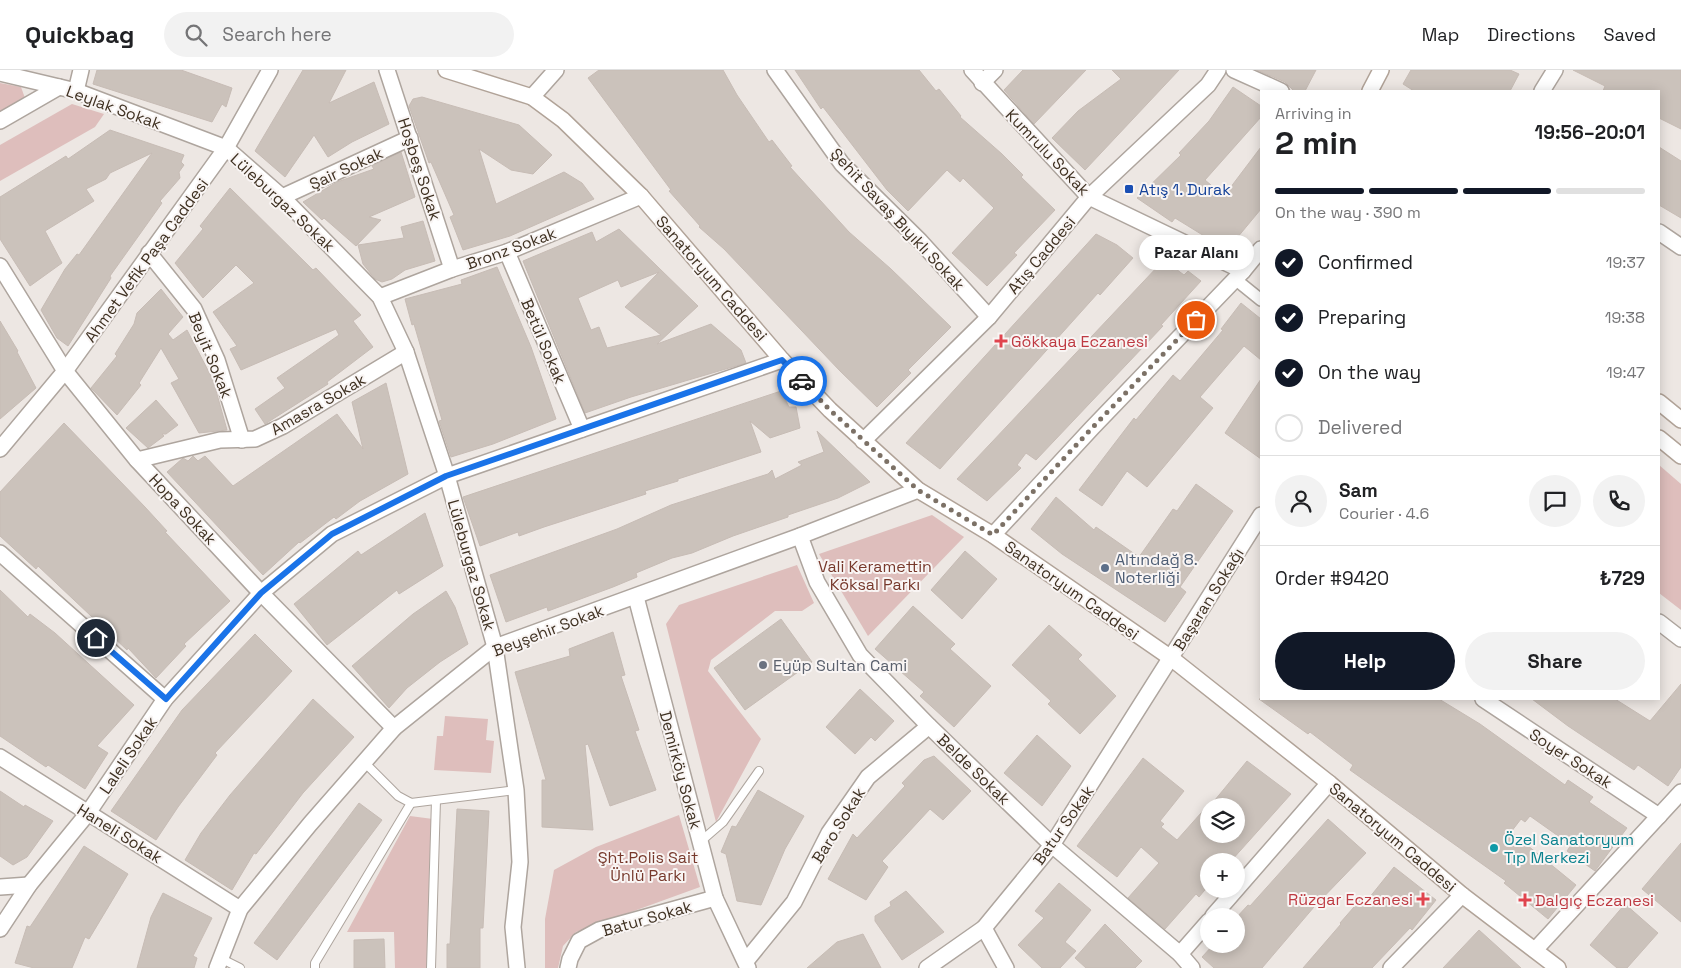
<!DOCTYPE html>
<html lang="en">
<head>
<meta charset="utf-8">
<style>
	body { margin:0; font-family:"Space Grotesk",sans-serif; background:#f2f2f2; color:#202124; height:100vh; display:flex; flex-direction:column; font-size:19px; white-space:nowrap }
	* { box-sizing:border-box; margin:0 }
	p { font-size:16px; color:#757577 }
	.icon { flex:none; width:28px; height:28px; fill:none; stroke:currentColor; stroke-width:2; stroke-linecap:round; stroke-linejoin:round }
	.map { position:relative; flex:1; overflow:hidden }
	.drawer { position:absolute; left:1260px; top:20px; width:400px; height:610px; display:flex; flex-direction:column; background:#fff; border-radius:0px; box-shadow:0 2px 12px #0003 }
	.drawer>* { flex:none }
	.fabs { position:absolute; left:1200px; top:728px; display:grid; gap:10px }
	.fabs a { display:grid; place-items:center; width:45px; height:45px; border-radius:50%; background:#fff; box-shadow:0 2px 12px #0003; font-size:25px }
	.pin { position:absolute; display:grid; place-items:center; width:42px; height:42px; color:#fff; margin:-21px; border:2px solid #fff; border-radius:50%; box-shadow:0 1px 5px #0007 }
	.courier { position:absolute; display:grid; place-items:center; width:50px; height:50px; margin:-25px; border:4px solid #1a73e8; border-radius:50%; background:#fff; color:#222; box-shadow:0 1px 6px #0007 }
	.bubble { position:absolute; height:35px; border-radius:18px; background:#fff; box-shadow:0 2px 12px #0003; font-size:16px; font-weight:700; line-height:35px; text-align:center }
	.headline em { font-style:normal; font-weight:700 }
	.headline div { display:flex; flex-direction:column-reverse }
	.headline { display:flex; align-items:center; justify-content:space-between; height:85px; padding:0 15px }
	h1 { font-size:32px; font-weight:700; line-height:38px }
	.bar { display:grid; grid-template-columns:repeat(4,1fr); gap:8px 5px; align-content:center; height:60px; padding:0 15px }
	.bar i { height:6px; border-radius:4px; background:#e0e0e0 }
	.bar .current { background:#111827 }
	.bar p { grid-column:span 4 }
	.line { display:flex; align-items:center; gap:12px; padding:0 15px; border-top:1px solid #e0e0e0 }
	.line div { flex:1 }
	.round { display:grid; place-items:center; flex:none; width:52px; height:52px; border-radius:26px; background:#f2f2f2 }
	ol { padding:0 15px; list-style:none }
	li { display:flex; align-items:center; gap:15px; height:55px }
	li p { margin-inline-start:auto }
	li .icon { padding:5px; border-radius:50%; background:#111827; color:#fff; stroke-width:4 }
	li:last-child { color:#757577 }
	li i { width:28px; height:28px; border:2px solid #e0e0e0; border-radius:50% }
	.cta { display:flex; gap:10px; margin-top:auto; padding:10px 15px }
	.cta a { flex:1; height:58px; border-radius:30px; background:#111827; color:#fff; font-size:20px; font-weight:700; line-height:58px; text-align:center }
	.cta a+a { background:#f2f2f2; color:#202124 }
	header { display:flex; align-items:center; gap:30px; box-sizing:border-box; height:70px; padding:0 25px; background:#fff; border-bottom:1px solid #e0e0e0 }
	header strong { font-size:24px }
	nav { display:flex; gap:28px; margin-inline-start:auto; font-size:18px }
	.search { width:350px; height:45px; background:#f2f2f2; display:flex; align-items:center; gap:12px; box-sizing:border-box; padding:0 18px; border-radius:28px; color:#757577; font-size:19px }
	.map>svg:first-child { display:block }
	.green { fill:#debebc }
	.building { fill:#cbc2bb; stroke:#c7bcb5; fill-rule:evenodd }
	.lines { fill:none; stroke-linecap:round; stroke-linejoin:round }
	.service-casing { stroke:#aea59e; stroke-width:10 }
	.pedestrian-casing { stroke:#aea59e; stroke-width:14 }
	.minor-casing { stroke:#aea59e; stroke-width:18 }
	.tertiary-casing { stroke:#aea59e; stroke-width:18 }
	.secondary-casing { stroke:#b1a398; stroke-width:18 }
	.service { stroke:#fff; stroke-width:8 }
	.pedestrian { stroke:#fff; stroke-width:11 }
	.minor { stroke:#fff; stroke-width:15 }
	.tertiary { stroke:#fff; stroke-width:15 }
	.secondary { stroke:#fff; stroke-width:15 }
	.done { stroke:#7c7166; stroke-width:5; stroke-dasharray:0 9 }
	.route { stroke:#1a73e8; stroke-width:6 }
	.transit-dot { fill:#1a4fb4; stroke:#f9f5f4; stroke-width:2 }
	.health-dot { fill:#e0444e; stroke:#f9f5f4; stroke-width:2 }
	.service-dot { fill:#5c6f8a; stroke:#f9f5f4; stroke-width:2 }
	.worship-dot { fill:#6b7280; stroke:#f9f5f4; stroke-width:2 }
	.culture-dot { fill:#0f9aa8; stroke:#f9f5f4; stroke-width:2 }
	.labels { text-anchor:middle; stroke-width:4; stroke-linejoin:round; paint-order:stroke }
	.street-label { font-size:16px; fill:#3f3122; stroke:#f9f5f4 }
	.transit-label { font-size:16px; fill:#164399; stroke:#f9f5f4; text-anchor:start }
	.health-label { font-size:16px; fill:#be3a42; stroke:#f9f5f4; text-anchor:start }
	.service-label { font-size:16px; fill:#4e5e75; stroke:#f9f5f4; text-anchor:start }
	.park-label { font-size:16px; fill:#77392c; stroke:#f9f5f4 }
	.worship-label { font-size:16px; fill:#5b616d; stroke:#f9f5f4; text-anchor:start }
	.culture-label { font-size:16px; fill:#0d838f; stroke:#f9f5f4; text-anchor:start }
</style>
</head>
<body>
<header>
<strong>Quickbag</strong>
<div class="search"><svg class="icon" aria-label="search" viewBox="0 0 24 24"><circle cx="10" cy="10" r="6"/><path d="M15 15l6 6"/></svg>Search here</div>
<nav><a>Map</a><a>Directions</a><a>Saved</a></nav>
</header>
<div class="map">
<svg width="1681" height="898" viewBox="0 0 1681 898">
	<rect width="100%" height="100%" fill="#ede7e3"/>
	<!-- green -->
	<g class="green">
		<path d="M0,13L21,17L26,31L0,47Z"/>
		<path d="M72,34L104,44L95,57L0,111V75Z"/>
		<path d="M1659,395L1681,414V540L1659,523Z"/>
		<path d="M932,445L964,467L868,566L819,484Z"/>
		<path d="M797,495L814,533L802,541H775L711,590L708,601L761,669L716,752L666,554L679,535Z"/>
		<path d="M445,646L488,649L486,670L494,671L491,703L434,700L437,666H443Z"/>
		<path d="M679,745L700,817L576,862L563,876L558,898H545V849L554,800L596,777Z"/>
		<path d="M410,746L433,749L427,898H395L394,862H347Z"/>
	</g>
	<!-- building -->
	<g class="building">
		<path d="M97,0H181L232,18L226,37L222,34L212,52L93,14Z"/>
		<path d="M303,0H346L329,33L374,12L389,54L352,72L328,87L314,65L285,107L255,81Z"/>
		<path d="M599,0H723L737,25L769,72L772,70L792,96L790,97L849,162L891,199L951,257L908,300L911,303L877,337L840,301L724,179L699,157L700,156L669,121L671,120L588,8Z"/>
		<path d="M795,0H919L936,21L939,19L961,46L960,47L1002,84L1023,105L1021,107L1055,140L1014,183L1017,185L987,216L952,183L994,138L963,108L960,112L947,100L908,141L887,120L823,37L821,39Z"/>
		<path d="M1023,0H1086L1034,54L1004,20Z"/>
		<path d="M1112,0H1179L1085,100L1052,68L1078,41L1121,9Z"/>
		<path d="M1257,0H1316L1305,21H1294L1285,12Z"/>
		<path d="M1411,0H1510L1519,4L1510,21H1414L1403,14Z"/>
		<path d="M1573,0H1681V59L1659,48V21H1603L1605,16Z"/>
		<path d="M1233,17L1261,36V47L1205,110L1224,126L1261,77V139L1227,180L1175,148L1172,152L1137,128L1181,85L1179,83L1209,51Z"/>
		<path d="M422,27L519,55L552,85L533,104L511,100L479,79L496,134L564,102L582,113L594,129L510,166L463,180L450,147L454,145L431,92L429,93L409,36L413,29Z"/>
		<path d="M110,60L184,85L181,92L184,95L179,102L180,108L160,131L162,133L110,206L111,208L68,276L57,268L41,240L65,199L77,184L79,185L152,83L110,103L106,109L86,119L94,131L45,161L62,193L30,216L0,169V127L66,86L68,89Z"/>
		<path d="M1659,77L1681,91V148L1659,135Z"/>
		<path d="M401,82L415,127L369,147L381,150L356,176L324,148L322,150L303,132L337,112L374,99L372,96Z"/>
		<path d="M230,118L313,200L316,198L361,245L353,251L373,277L327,312L328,314L265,354L255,339L285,318L277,308L339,265L336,259L241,300L230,279L237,276L213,242L254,213L236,195L203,228L175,193L203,159L200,156Z"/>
		<path d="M423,151L435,191L405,200L392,209L382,212L375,209L363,194L358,175L404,168L401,157Z"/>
		<path d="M619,159L698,236L657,274L711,254L741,280L746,293L631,327L585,343L523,191L592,162L596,172ZM659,202L625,237L661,265L607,278L599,257L591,260L578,228L618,210L621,217Z"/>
		<path d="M1096,164L1117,175L1133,188L1100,225L1098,223L940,399L906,373Z"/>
		<path d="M1160,194L1172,200L1176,199L1184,205L1188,201L1201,211L1161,255L1163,256L1036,390L1026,383L1017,395L1021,398L987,431L957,409Z"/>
		<path d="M497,197L531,277L556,349L493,374L451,387L439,351L442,350L414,254L412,255L405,229L462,214L461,210Z"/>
		<path d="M161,219L183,247L168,264L173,270L187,260L213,310L227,360L199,363L171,313L179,309L161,278L139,313L141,315L117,345L91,318L117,286L115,284L134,254L137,243Z"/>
		<path d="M1241,233L1261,249V290L1244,276L1200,327L1213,338L1147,417L1127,401L1102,436L1079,420L1134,348L1136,350L1173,305L1180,311L1223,260L1221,259Z"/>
		<path d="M0,251L18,281L17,282L36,318L0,349Z"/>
		<path d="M1261,309V389L1225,363Z"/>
		<path d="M386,313L408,404L360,431L336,449L334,447L300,473L299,472L263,505L167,402L183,388L188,391L193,386L198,391L205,386L233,416L337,344L363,379L352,332Z"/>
		<path d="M781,321L789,337H796L800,358L770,368L750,351L761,382L678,409V411L645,421L646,424L544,457L519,466L518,462L480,476L463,427Z"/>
		<path d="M156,330L178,355L166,364H162L164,366L148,378L126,358Z"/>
		<path d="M64,353L145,437L167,461L165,462L230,531L184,574L186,576L156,608L128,578L127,580L38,496L36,499L0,466V422Z"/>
		<path d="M817,361L870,412L838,428L788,445V447L733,466L692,483L672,488L636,503L637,507L613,517L548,541L547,537L506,552L490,505L617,459L671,435L768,404L772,400L775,409L802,395L798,392L824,382Z"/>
		<path d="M1196,414L1233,441L1180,517L1186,522L1165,552L1062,484L1031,459L1056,427L1094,460L1096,457L1139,487L1173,439L1177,441Z"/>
		<path d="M425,443L443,496L399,524L397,520L327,575L294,534L358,481L361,485Z"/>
		<path d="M965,481L997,509L962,549L931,520Z"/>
		<path d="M0,520L28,547L30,544L55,563L134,635L97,676L108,683L85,719L48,695L46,697L0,666Z"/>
		<path d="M446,521L455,537L468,574L440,592L407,618L389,638L352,596L413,544Z"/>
		<path d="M913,536L955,574L950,579L991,616L954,657L920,626L924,622L875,579Z"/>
		<path d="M781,549L812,592L745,640L714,598Z"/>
		<path d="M1049,555L1082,585L1078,589L1116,626L1080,664L1048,634L1051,631L1012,595Z"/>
		<path d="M613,562L625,605L621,606L639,660L635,661L656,720L610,736L588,674L585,675L593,760L542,757V710H546L515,602L570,586L569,579Z"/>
		<path d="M255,564L292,601L215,683L217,685L178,737L156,770L111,741L182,640Z"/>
		<path d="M1681,614V697L1668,716L1638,695L1634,700L1568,656L1532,629H1615L1650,651Z"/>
		<path d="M860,619L894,651L875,671L871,667L855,684L826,657Z"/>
		<path d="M313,629L354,667L303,723L256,784L254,783L232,820L185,790L201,763L230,725Z"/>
		<path d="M1259,629H1439L1480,654L1565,715L1568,710L1593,727L1589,732L1627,758L1595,801L1567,781L1571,775L1530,746L1525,752L1521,749L1511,762L1576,815L1548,849L1504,813L1506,811L1350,700L1353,695L1310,662L1308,664Z"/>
		<path d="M1037,665L1071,696L1042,736L1004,703Z"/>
		<path d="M934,686L971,721L943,750L930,739L882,791L888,797L866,830L828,809L853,764L857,768L905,716L902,713L924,690Z"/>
		<path d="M1143,688L1184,721L1160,751L1164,754L1161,757L1177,770L1209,734V764H1236V736H1210L1247,691L1291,724L1231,791H1209V815L1199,827L1196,824L1165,859L1128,828L1159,793L1141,777L1117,807L1077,776Z"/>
		<path d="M758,720L804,746L785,779L761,835L737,831L726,784L721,782L732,756L736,757Z"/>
		<path d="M0,721L24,737L25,735L53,751L27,787L13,795L0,786Z"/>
		<path d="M359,733L382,750L277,890L254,873Z"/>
		<path d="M457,739L489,741L483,858H480V898H447V874H450Z"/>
		<path d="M1328,749L1366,783L1314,837L1262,898H1214L1202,887L1214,874H1236V848L1248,835L1250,836Z"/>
		<path d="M1681,773V852L1642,819Z"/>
		<path d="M84,776L128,804L89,869L85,867L72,898H34L15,893L27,856L30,857Z"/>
		<path d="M1394,797L1436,830L1412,860L1410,858L1372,898H1303L1341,854L1340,853L1361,829L1365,833Z"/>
		<path d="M1059,813L1091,840L1065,872L1076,881L1060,898H1042L1018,875L1044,848L1035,841Z"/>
		<path d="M906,821L944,862L902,890L875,851V846L891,836L890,832Z"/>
		<path d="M163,823L212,848L193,886L197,888L194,898H137L151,847Z"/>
		<path d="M1625,834L1658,863L1627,898H1617L1590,875Z"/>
		<path d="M1105,854L1142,891L1135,898H1086L1075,888Z"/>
		<path d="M1479,860L1521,898H1443Z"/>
		<path d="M863,864L881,898H807L837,872Z"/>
		<path d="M384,869L385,898H354V870Z"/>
	</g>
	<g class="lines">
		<!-- service casing -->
		<g class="service-casing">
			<g id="service">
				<path d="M364,692L398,726L411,733L516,720"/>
				<path d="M700,772L723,752L759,701"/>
				<path d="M220,888L240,898"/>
				<path d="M315,898V893L411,733"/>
				<path d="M431,898L436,730"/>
			</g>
		</g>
		<!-- pedestrian casing -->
		<g class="pedestrian-casing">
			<path id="pedestrian" d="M1235,209L1261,230"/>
		</g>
		<!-- minor casing -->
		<g class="minor-casing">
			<g id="minor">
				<path d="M387,0L452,199"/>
				<path d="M775,0L842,94L920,171L989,247"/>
				<path d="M972,0L1089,127L1243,201"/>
				<path d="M1234,0L1281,21"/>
				<path d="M0,3L76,21L226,78L282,127L380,227L406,282L447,406L495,577L516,720L520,792L513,857L517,898"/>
				<path d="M982,13L995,0"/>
				<path d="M76,21L81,0"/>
				<path d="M1542,21L1555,0"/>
				<path d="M532,27L556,0"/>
				<path d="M0,51L59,17"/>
				<path d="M282,127L410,68"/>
				<path d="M1659,162L1681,177"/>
				<path d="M507,182L582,359"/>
				<path d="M149,183L194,239L217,290L242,370"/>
				<path d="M0,196L65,301L137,390L261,523L394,658"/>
				<path d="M380,227L452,199L507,182L641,126"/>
				<path d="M137,390L220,370L255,369L283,356L406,282"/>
				<path d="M800,466L817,512L860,585L929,656L1052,775L1180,884L1192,898"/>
				<path d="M0,483L165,629"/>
				<path d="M636,527L715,828L748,898"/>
				<path d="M1659,552L1681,569"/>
				<path d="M1483,629L1659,746"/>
				<path d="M0,687L240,839"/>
				<path d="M0,817L29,815"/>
				<path d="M1213,846L1329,713"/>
				<path d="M0,859L29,815L88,743L165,629L261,523L332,464L447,406L782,290"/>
				<path d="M1535,880L1681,722"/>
				<path d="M1180,884L1209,851"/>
				<path d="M746,891L794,832L829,763L868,707L929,656"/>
				<path d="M217,898L240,839L310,754L394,658L495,577L800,466L918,420"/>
				<path d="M568,898L570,889L579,871L599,860L715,828"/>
				<path d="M1391,898L1462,825"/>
			</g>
		</g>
		<!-- tertiary casing -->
		<g class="tertiary-casing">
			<g id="tertiary">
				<path d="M863,371L989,247L1089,127L1208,15L1218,0"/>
				<path d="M0,379L65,301L226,78L270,0"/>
				<path d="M993,465L1092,358L1243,201L1261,179"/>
				<path d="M984,858L1006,898"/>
				<path d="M927,898L984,858L1052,775L1261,445"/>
			</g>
		</g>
		<!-- secondary casing -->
		<g class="secondary-casing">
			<g id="secondary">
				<path d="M446,0L532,27L563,50L641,126L782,290L830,340L918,420L993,465L1171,588L1329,713L1462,825L1558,898"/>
				<path d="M1370,21L1381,0"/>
				<path d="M1659,332L1681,350"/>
				<path d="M1659,368L1681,386"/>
			</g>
		</g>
		<!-- service -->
		<use href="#service" class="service"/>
		<!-- pedestrian -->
		<use href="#pedestrian" class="pedestrian"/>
		<!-- minor -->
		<use href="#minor" class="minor"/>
		<!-- tertiary -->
		<use href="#tertiary" class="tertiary"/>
		<!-- secondary -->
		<use href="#secondary" class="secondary"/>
	</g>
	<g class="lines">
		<!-- done -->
		<path class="done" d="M802,311L830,340L918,420L993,465L1092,358L1196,250"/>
		<!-- route -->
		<path class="route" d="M96,568L166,629L261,523L332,464L446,406L782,290L802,311"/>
	</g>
	<!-- markers -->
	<rect class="transit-dot" x="1124" y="114" width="10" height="10" rx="2.5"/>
	<g class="health-dot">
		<path d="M998.5 263.5h5v5h5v5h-5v5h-5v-5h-5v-5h5z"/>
		<path d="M1420.5 821.5h5v5h5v5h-5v5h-5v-5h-5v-5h5z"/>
		<path d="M1522.5 822.5h5v5h5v5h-5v5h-5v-5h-5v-5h5z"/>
	</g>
	<circle class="service-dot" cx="1105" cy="498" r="5"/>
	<circle class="worship-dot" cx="763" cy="595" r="5"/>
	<circle class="culture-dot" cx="1494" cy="778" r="5"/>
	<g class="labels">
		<!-- street labels -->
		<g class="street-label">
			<text transform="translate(114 37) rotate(20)" y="6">Leylak Sokak</text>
			<text transform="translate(1048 82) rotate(46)" y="6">Kumrulu Sokak</text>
			<text transform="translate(346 98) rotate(-25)" y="6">Şair Sokak</text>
			<text transform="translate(420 99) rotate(72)" y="6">Hoşbeş Sokak</text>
			<text transform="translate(283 132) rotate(43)" y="6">Lüleburgaz Sokak</text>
			<text transform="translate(898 149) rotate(47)" y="6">Şehit Savaş Bıyıklı Sokak</text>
			<text transform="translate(511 178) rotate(-20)" y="6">Bronz Sokak</text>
			<text transform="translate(1041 185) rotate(-50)" y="6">Atış Caddesi</text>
			<text transform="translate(146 190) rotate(-54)" y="6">Ahmet Vefik Paşa Caddesi</text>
			<text transform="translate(712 208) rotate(49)" y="6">Sanatoryum Caddesi</text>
			<text transform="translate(544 271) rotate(67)" y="6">Betül Sokak</text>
			<text transform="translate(211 285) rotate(68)" y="6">Beyit Sokak</text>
			<text transform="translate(318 334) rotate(-30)" y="6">Amasra Sokak</text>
			<text transform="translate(183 439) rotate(47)" y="6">Hopa Sokak</text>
			<text transform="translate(472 495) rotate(74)" y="6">Lüleburgaz Sokak</text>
			<text transform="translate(1072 520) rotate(35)" y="6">Sanatoryum Caddesi</text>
			<text transform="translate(1208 529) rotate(-58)" y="6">Başaran Sokağı</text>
			<text transform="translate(548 560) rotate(-21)" y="6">Beyşehir Sokak</text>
			<text transform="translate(128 685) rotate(-56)" y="6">Laleli Sokak</text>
			<text transform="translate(1571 688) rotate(33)" y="6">Soyer Sokak</text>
			<text transform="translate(974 699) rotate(44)" y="6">Belde Sokak</text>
			<text transform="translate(681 700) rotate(75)" y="6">Demirköy Sokak</text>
			<text transform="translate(838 755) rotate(-58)" y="6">Baro Sokak</text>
			<text transform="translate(1063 755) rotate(-55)" y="6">Batur Sokak</text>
			<text transform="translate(120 763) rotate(32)" y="6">Haneli Sokak</text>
			<text transform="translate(1393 767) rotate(40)" y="6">Sanatoryum Caddesi</text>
			<text transform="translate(647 848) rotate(-16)" y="6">Batur Sokak</text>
		</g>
		<!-- transit labels -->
		<g class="transit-label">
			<text x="1139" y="125">Atış 1. Durak</text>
		</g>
		<!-- health labels -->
		<g class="health-label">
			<text x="1011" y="277">Gökkaya Eczanesi</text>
			<text x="1413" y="835" text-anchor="end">Rüzgar Eczanesi</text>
			<text x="1535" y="836">Dalgıç Eczanesi</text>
		</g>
		<!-- service labels -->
		<g class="service-label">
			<text x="1115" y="495">Altındağ 8.<tspan x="1115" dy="18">Noterliği</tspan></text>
		</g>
		<!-- park labels -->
		<g class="park-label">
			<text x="875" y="502">Vali Keramettin<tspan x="875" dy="18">Köksal Parkı</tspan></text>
			<text x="648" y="793">Şht.Polis Sait<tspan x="648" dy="18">Ünlü Parkı</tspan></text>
		</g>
		<!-- worship labels -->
		<g class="worship-label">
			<text x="773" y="601">Eyüp Sultan Cami</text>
		</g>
		<!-- culture labels -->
		<g class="culture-label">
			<text x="1504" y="775">Özel Sanatoryum<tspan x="1504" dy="18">Tıp Merkezi</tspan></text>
		</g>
	</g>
</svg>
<div class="fabs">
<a><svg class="icon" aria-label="layers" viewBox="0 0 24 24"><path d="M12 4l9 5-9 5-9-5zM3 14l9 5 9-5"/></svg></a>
<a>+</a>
<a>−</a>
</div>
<div class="pin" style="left:1196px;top:250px;background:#ea580c"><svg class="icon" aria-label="bag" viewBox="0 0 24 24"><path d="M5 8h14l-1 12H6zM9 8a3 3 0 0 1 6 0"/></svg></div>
<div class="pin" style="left:96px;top:568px;background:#1f2937"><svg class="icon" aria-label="home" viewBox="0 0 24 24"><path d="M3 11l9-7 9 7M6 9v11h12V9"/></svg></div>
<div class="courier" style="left:802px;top:311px"><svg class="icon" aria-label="car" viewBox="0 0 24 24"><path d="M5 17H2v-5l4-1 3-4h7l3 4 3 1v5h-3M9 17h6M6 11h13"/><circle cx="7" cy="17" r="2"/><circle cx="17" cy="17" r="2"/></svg></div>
<div class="bubble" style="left:1139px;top:165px;width:115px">Pazar Alanı</div>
<section class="drawer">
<div class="headline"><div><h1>2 min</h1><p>Arriving in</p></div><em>19:56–20:01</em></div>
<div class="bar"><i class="current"></i><i class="current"></i><i class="current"></i><i></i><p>On the way · 390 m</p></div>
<ol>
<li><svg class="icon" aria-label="check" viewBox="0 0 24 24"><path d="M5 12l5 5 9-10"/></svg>Confirmed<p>19:37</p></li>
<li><svg class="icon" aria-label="check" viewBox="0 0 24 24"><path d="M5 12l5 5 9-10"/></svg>Preparing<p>19:38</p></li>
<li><svg class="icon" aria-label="check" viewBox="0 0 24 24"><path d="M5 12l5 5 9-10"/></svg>On the way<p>19:47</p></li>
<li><i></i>Delivered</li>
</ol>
<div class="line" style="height:90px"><a class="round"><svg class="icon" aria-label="person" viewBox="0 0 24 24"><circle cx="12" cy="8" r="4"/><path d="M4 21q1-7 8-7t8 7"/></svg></a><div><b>Sam</b><p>Courier · 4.6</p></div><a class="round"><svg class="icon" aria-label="chat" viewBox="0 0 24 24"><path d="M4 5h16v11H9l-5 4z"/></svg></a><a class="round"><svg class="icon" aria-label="phone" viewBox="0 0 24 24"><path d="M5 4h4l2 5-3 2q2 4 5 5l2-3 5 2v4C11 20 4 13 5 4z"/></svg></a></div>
<div class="line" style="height:65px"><div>Order #9420</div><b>₺729</b></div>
<div class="cta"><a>Help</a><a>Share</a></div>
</section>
</div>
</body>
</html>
